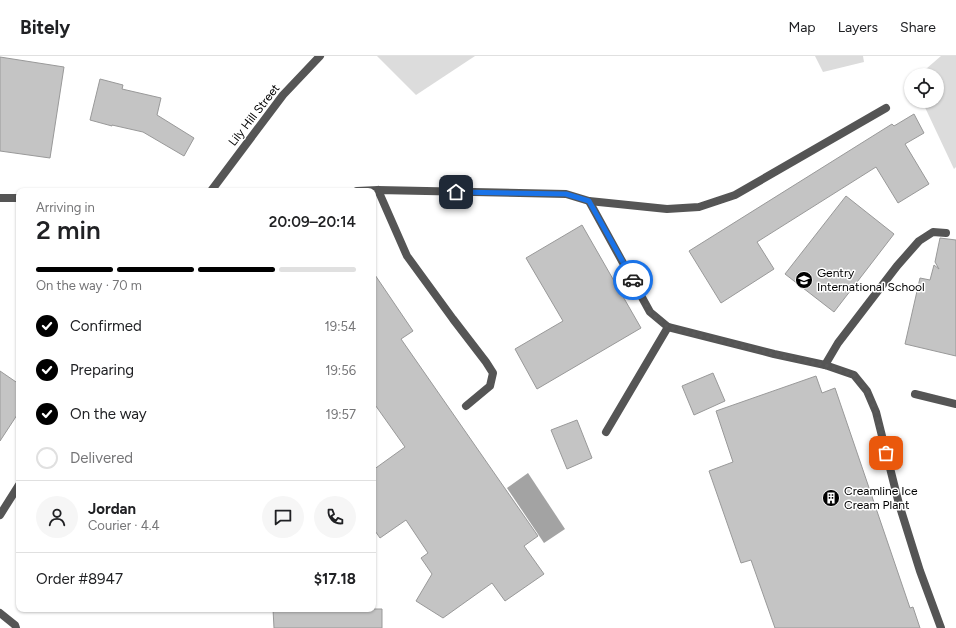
<!DOCTYPE html>
<html lang="en">
<head>
<meta charset="utf-8">
<style>
	body { margin:0; font-family:Figtree,sans-serif; background:#f6f6f6; color:#202124; height:100vh; display:flex; flex-direction:column; font-size:15px; white-space:nowrap }
	* { box-sizing:border-box; margin:0 }
	p { font-size:13px; color:#757577 }
	.icon { flex:none; width:22px; height:22px; fill:none; stroke:currentColor; stroke-width:2; stroke-linecap:round; stroke-linejoin:round }
	.map { position:relative; flex:1; overflow:hidden }
	.side { position:absolute; left:16px; top:132px; width:360px; height:424px; display:flex; flex-direction:column; background:#fff; border-radius:8px; box-shadow:0 1px 3px #0004 }
	.side>* { flex:none }
	.controls { position:absolute; left:904px; top:12px; display:grid; gap:8px }
	.controls a { display:grid; place-items:center; width:40px; height:40px; border-radius:50%; background:#fff; box-shadow:0 1px 3px #0004; font-size:20px }
	.pin { position:absolute; display:grid; place-items:center; width:34px; height:34px; color:#fff; margin:-17px; border-radius:8px; box-shadow:0 2px 6px #0006 }
	.courier { position:absolute; display:grid; place-items:center; width:40px; height:40px; margin:-20px; border:3px solid #1a73e8; border-radius:50%; background:#fff; color:#222; box-shadow:0 1px 5px #0007 }
	.summary em { font-style:normal; font-weight:600 }
	.summary div { display:flex; flex-direction:column-reverse }
	.summary { display:flex; align-items:center; justify-content:space-between; height:68px; padding:0 20px }
	h1 { font-size:26px; font-weight:600; line-height:30px }
	.bar { display:grid; grid-template-columns:repeat(4,1fr); gap:6px 4px; align-content:center; height:48px; padding:0 20px }
	.bar i { height:5px; border-radius:3px; background:#e0e0e0 }
	.bar .active { background:#000 }
	.bar p { grid-column:span 4 }
	.line { display:flex; align-items:center; gap:10px; padding:0 20px; border-top:1px solid #e0e0e0 }
	.line div { flex:1 }
	.round { display:grid; place-items:center; flex:none; width:42px; height:42px; border-radius:21px; background:#f6f6f6 }
	ol { padding:0 20px; list-style:none }
	li { display:flex; align-items:center; gap:12px; height:44px }
	li p { margin-inline-start:auto }
	li .icon { padding:4px; border-radius:50%; background:#000; color:#fff; stroke-width:4 }
	li:last-child { color:#757577 }
	li i { width:22px; height:22px; border:2px solid #e0e0e0; border-radius:50% }
	header { display:flex; align-items:center; gap:24px; box-sizing:border-box; height:56px; padding:0 20px; background:#fff; border-bottom:1px solid #e0e0e0 }
	header strong { font-size:19px }
	nav { display:flex; gap:22px; margin-inline-start:auto; font-size:14px }
	.map>svg:first-child { display:block }
	.green { fill:#dcdcdc }
	.water { fill:#a3a3a3 }
	.building { fill:#c4c4c4; stroke:#999 }
	.lines { fill:none; stroke-linecap:round; stroke-linejoin:round }
	.service { stroke:#555; stroke-width:8 }
	.minor { stroke:#555; stroke-width:8 }
	.done { stroke:#595959; stroke-width:4; stroke-dasharray:0 7.2 }
	.route { stroke:#1a73e8; stroke-width:5 }
	.labels { text-anchor:middle; stroke-width:3; stroke-linejoin:round; paint-order:stroke }
	.street-label { font-size:12px; fill:#000; stroke:#fff }
	.poi-label { font-size:12px; fill:#000; stroke:#fff; text-anchor:start }
</style>
</head>
<body>
<header>
<strong>Bitely</strong>
<nav><a>Map</a><a>Layers</a><a>Share</a></nav>
</header>
<div class="map">
<svg width="956" height="572" viewBox="0 0 956 572">
	<rect width="100%" height="100%" fill="#fff"/>
	<!-- green -->
	<g class="green">
		<path d="M377,0H475L416,39Z"/>
		<path d="M815,0H863L864,6L823,16Z"/>
		<path d="M941,0H956V111L954,113L922,45H937V19H919Z"/>
	</g>
	<!-- water -->
	<path class="water" d="M528,417L565,473L544,487L507,432Z"/>
	<!-- building -->
	<g class="building">
		<path d="M0,1L64,11L50,102L0,95Z"/>
		<path d="M100,23L123,29L122,33L161,42L157,59L194,82L184,100L143,76L112,69V70L90,64Z"/>
		<path d="M914,58L924,77L905,88L929,128L898,147L876,111L757,186L774,213L721,247L689,195L892,68L894,70Z"/>
		<path d="M846,140L894,178L834,256L785,218Z"/>
		<path d="M582,169L641,272L537,333L515,293L563,265L526,202Z"/>
		<path d="M940,182L956,184V300L905,288L920,222L930,224L934,209L939,213L935,206Z"/>
		<path d="M373,216L413,275L401,283L538,480L524,490L544,518L505,545L492,527L443,562L416,545L432,518L421,502L428,497L406,464L380,482L373,472V414L405,391L373,346Z"/>
		<path d="M0,315L19,328V356L0,385Z"/>
		<path d="M713,317L725,345L694,359L682,330Z"/>
		<path d="M816,320L822,337L835,332L910,552L913,551L920,572H775L751,504L741,507L709,415L733,406L716,355Z"/>
		<path d="M577,364L592,402L567,413L551,374Z"/>
		<path d="M273,553H382V572H274Z"/>
	</g>
	<g class="lines">
		<!-- service -->
		<g class="service">
			<path d="M378,134L407,200L453,263L486,306L493,317L490,330L466,350"/>
			<path d="M0,142H19"/>
			<path d="M825,309L838,287L897,210L919,185L933,176L946,177"/>
			<path d="M915,338L956,348"/>
			<path d="M606,376L668,271"/>
			<path d="M0,557L15,569L16,572"/>
		</g>
		<!-- minor -->
		<g class="minor">
			<path d="M211,135L283,39L320,0"/>
			<path d="M357,135L378,134L566,138L589,145L650,256L668,271L774,298L825,309L854,319L867,335L876,356L899,448L920,515L941,572"/>
			<path d="M589,145L667,153L699,151L735,139L886,52"/>
			<path d="M0,459L19,429"/>
		</g>
	</g>
	<g class="lines">
		<!-- done -->
		<path class="done" d="M633,224L650,256L668,271L774,298L825,309L854,319L867,335L876,356L886,397"/>
		<!-- route -->
		<path class="route" d="M456,136L566,138L589,145L633,224"/>
	</g>
	<!-- icons -->
	<defs>
		<g id="school-disc" transform="scale(0.9)"><circle r="9.5" fill="#000" stroke="#fff"/><path d="M0-5L7-2L0 1L-7-2ZM-4 1L0 2.5L4 1V4Q0 6-4 4Z" fill="#fff"/></g>
		<g id="building-disc" transform="scale(0.9)"><circle r="9.5" fill="#000" stroke="#fff"/><path d="M-4-6H4V6H1V3H-1V6H-4ZM-2.5-4.3h1.7v1.8h-1.7ZM.8-4.3h1.7v1.8H.8ZM-2.5-1h1.7V.8h-1.7ZM.8-1h1.7V.8H.8Z" fill="#fff"/></g>
	</defs>
	<g fill-rule="evenodd">
		<use href="#school-disc" x="804" y="224"/>
		<use href="#building-disc" x="831" y="442"/>
	</g>
	<g class="labels">
		<!-- street labels -->
		<g class="street-label">
			<text transform="translate(254 59) rotate(-52)" y="4">Lily Hill Street</text>
		</g>
		<!-- poi labels -->
		<g class="poi-label">
			<text x="817" y="221">Gentry<tspan x="817" dy="14">International School</tspan></text>
			<text x="844" y="439">Creamline Ice<tspan x="844" dy="14">Cream Plant</tspan></text>
		</g>
	</g>
</svg>
<div class="controls">
<a><svg class="icon" aria-label="locate" viewBox="0 0 24 24"><circle cx="12" cy="12" r="6"/><path d="M12 2v4M12 18v4M2 12h4M18 12h4"/></svg></a>
</div>
<div class="pin" style="left:886px;top:397px;background:#ea580c"><svg class="icon" aria-label="bag" viewBox="0 0 24 24"><path d="M5 8h14l-1 12H6zM9 8a3 3 0 0 1 6 0"/></svg></div>
<div class="pin" style="left:456px;top:136px;background:#1f2937"><svg class="icon" aria-label="home" viewBox="0 0 24 24"><path d="M3 11l9-7 9 7M6 9v11h12V9"/></svg></div>
<div class="courier" style="left:633px;top:224px"><svg class="icon" aria-label="car" viewBox="0 0 24 24"><path d="M5 17H2v-5l4-1 3-4h7l3 4 3 1v5h-3M9 17h6M6 11h13"/><circle cx="7" cy="17" r="2"/><circle cx="17" cy="17" r="2"/></svg></div>
<section class="side">
<div class="summary"><div><h1>2 min</h1><p>Arriving in</p></div><em>20:09–20:14</em></div>
<div class="bar"><i class="active"></i><i class="active"></i><i class="active"></i><i></i><p>On the way · 70 m</p></div>
<ol>
<li><svg class="icon" aria-label="check" viewBox="0 0 24 24"><path d="M5 12l5 5 9-10"/></svg>Confirmed<p>19:54</p></li>
<li><svg class="icon" aria-label="check" viewBox="0 0 24 24"><path d="M5 12l5 5 9-10"/></svg>Preparing<p>19:56</p></li>
<li><svg class="icon" aria-label="check" viewBox="0 0 24 24"><path d="M5 12l5 5 9-10"/></svg>On the way<p>19:57</p></li>
<li><i></i>Delivered</li>
</ol>
<div class="line" style="height:72px"><a class="round"><svg class="icon" aria-label="person" viewBox="0 0 24 24"><circle cx="12" cy="8" r="4"/><path d="M4 21q1-7 8-7t8 7"/></svg></a><div><b>Jordan</b><p>Courier · 4.4</p></div><a class="round"><svg class="icon" aria-label="chat" viewBox="0 0 24 24"><path d="M4 5h16v11H9l-5 4z"/></svg></a><a class="round"><svg class="icon" aria-label="phone" viewBox="0 0 24 24"><path d="M5 4h4l2 5-3 2q2 4 5 5l2-3 5 2v4C11 20 4 13 5 4z"/></svg></a></div>
<div class="line" style="height:52px"><div>Order #8947</div><b>$17.18</b></div>
</section>
</div>
</body>
</html>
